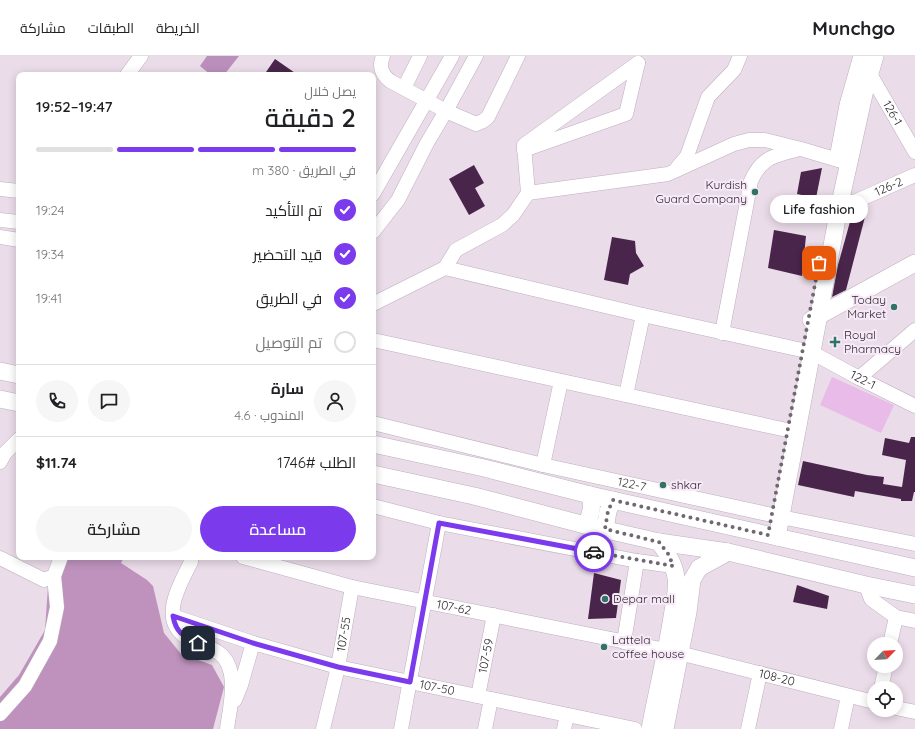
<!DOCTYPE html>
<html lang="ar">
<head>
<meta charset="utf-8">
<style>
	body { margin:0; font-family:Quicksand,Cairo,sans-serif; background:#f6f6f6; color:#202124; direction:rtl; height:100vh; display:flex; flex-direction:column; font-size:15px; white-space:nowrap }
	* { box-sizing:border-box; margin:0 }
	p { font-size:13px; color:#757577 }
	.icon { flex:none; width:22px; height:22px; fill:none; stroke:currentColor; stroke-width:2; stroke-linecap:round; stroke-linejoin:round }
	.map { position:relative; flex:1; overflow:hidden; direction:ltr }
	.sheet { position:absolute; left:16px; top:16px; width:360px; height:488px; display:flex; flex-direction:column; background:#fff; border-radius:8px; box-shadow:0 2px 10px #0003; direction:rtl }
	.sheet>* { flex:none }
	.needle { width:26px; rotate:65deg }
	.buttons { position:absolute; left:867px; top:581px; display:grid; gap:8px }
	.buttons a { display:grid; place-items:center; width:36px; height:36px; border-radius:50%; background:#fff; box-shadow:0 2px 10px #0003; font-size:20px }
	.pin { position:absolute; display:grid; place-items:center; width:34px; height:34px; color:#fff; margin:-17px; border-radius:8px; box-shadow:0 2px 6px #0006 }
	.courier { position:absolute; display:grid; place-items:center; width:40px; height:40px; margin:-20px; border:3px solid #7c3aed; border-radius:50%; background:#fff; color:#222; box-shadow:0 1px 5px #0007 }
	.bubble { position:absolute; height:28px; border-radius:14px; background:#fff; box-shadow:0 2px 10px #0003; font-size:13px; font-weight:600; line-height:28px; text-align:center; direction:rtl }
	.summary em { font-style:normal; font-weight:600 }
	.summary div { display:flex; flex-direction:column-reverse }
	.summary { display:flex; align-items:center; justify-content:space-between; height:68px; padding:0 20px }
	h1 { font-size:26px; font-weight:600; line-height:30px }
	.bar { display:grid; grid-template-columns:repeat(4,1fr); gap:6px 4px; align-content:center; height:48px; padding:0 20px }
	.bar i { height:5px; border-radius:3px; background:#e0e0e0 }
	.bar .on { background:#7c3aed }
	.bar p { grid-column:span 4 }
	.line { display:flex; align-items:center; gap:10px; padding:0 20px; border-top:1px solid #e0e0e0 }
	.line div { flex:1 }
	.round { display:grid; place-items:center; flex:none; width:42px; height:42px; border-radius:21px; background:#f6f6f6 }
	ol { padding:0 20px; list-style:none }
	li { display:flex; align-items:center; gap:12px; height:44px }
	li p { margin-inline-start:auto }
	li .icon { padding:4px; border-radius:50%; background:#7c3aed; color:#fff; stroke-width:4 }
	li:last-child { color:#757577 }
	li i { width:22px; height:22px; border:2px solid #e0e0e0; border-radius:50% }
	.primary-button { display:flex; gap:8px; margin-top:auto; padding:8px 20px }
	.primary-button a { flex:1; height:46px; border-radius:24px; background:#7c3aed; color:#fff; font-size:16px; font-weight:600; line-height:46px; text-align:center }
	.primary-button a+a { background:#f6f6f6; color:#202124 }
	header { display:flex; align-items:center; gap:24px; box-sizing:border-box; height:56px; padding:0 20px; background:#fff; border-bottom:1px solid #e0e0e0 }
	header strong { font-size:19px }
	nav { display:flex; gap:22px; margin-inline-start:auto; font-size:14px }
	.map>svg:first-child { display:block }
	.green { fill:#e9bbe8 }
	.forest { fill:#be92bd }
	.water { fill:#bb8fbb }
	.building { fill:#4a254b }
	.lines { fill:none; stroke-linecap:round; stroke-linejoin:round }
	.minor-casing { stroke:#bdb0bd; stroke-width:15 }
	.major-casing { stroke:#bdb0bd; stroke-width:18 }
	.minor { stroke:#fff; stroke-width:14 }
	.major { stroke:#fff; stroke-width:17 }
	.done { stroke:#706870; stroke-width:4; stroke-dasharray:0 7.2 }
	.route { stroke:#7c3aed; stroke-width:5 }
	.poi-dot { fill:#317465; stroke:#f7e9f7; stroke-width:1.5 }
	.labels { text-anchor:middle; stroke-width:4; stroke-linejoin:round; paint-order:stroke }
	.street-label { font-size:12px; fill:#2f2a2f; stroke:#f7e9f7 }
	.poi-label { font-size:12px; fill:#2f2a2f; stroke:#f7e9f7; text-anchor:start }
</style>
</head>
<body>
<header>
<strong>Munchgo</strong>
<nav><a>الخريطة</a><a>الطبقات</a><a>مشاركة</a></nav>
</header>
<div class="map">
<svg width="915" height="673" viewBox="0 0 915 673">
	<rect width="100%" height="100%" fill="#eadce9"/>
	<!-- green -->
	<path class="green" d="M832,321L894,349L881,377L820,349Z"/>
	<!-- forest -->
	<path class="forest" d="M59,501H124L121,507L147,524L153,530L164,577L181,598L212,609L224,631L213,673H0V641L19,619L45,574L49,516Z"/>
	<!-- water -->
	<path class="water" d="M207,0H239L224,19H211L200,10Z"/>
	<!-- building -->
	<g class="building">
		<path d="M275,3L298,19H264Z"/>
		<path d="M474,109L484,127L475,132L485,150L469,159L449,123Z"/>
		<path d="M822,112L816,142L797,138L801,116Z"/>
		<path d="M857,154L866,157L846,234L832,241L838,209L853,155Z"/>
		<path d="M774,174L806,180L802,220L768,212Z"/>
		<path d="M612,181L635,185L636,197L644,210L630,218L628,229L604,224Z"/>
		<path d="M911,381H915V436H914L912,445H901V443L855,435L854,441L798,429L803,405L867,419L884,421L883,428L902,431L906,404L882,399L885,382L909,387Z"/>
		<path d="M594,517L621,524L616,562L588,563Z"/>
		<path d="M797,529L829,540L827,553L793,546Z"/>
	</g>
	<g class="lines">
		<!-- minor casing -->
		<g class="minor-casing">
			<g id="minor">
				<path d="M383,0C379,10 381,18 390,25L446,55L476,68L483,65L488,61L518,0"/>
				<path id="s1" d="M870,18L915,96"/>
				<path d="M127,19L141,0"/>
				<path d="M404,32L420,0"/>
				<path d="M524,94L626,58L638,7"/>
				<path d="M677,112L687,100L708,41L734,14L740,0"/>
				<path d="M0,133L19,135"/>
				<path d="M528,137L668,118L734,88L749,84H765L801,93L848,107"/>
				<path d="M373,138L452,0"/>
				<path id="s2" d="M840,147L854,146L915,119"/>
				<path d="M0,164L19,166"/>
				<path d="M373,176L398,144L427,87L446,55L476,0"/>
				<path d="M0,181L19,184"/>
				<path d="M445,212L456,194L502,169L513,159L528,137L524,89L638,7"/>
				<path id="s3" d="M373,248L445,212L643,259L811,296L859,322L915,350"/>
				<path d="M722,277L751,125C762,100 775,100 799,93"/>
				<path d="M373,284L787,374"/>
				<path d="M859,322L915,274"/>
				<path d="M626,339L643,259"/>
				<path id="s4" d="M373,367L543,409L781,461L915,488"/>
				<path d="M0,406L5,397L19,383"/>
				<path d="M543,409L561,325"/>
				<path d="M373,450L439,467L637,505L673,510"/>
				<path d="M191,501V506C181,526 160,560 183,579C194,586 208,589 219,597C240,612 230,651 227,673"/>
				<path id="s5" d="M243,501L352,531L666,594"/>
				<path d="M0,502L44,524L54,520L61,501"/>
				<path d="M866,529L871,543L896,561L915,565"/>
				<path id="s6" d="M173,560L253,587L338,611L635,673"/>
				<path d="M624,586L637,505"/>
				<path d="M890,588L896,561"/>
				<path id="s7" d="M679,597L874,646"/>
				<path d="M881,632L886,610"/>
				<path id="s8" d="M478,640L494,559"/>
				<path d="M235,644L241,629L253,587"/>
				<path d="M896,652L915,656"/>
				<path d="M0,658L25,630L50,585L57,551L54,520"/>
				<path id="s9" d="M323,673L338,611L352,531"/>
				<path d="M401,673L439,467"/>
				<path d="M485,673L491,643"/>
				<path d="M564,673L567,659"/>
				<path d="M748,673L760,617"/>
				<path d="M841,673L848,640"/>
			</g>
		</g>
		<!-- major casing -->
		<g class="major-casing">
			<g id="major">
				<path d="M839,97L848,49L862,0"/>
				<path d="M811,264L915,207"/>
				<path d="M0,315L19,319"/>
				<path d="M0,343L19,347"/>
				<path d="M373,388L484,412L590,439L915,512"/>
				<path d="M373,418L474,440L585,469L659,486L728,496L866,529L915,539"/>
				<path d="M585,469C592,459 593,450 590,439"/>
				<path d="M605,473L608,455L613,444"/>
				<path d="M777,481L840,147L865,34L875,0"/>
				<path d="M650,673C657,636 666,599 672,561C674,548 678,534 676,521C674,507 667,497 659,486"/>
				<path d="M665,673L688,556L692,524L699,512L728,496"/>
			</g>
		</g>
		<!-- minor -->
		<use href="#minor" class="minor"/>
		<!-- major -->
		<use href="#major" class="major"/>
	</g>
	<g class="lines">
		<!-- done -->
		<path class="done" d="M594,496L673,510L669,499L659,486L605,473L608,455L613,444L768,479L819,207"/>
		<!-- route -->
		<path class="route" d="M198,587C183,580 176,577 173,560L253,587L338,611L410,626L439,467L594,496"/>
	</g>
	<!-- markers -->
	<g class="poi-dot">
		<circle cx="755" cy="136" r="4"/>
		<circle cx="894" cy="251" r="4"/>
		<path d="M833 280h4v4h4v4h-4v4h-4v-4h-4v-4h4z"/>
		<circle cx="663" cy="429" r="4"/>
		<circle cx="605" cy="543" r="4"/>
		<circle cx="604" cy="591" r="4"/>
	</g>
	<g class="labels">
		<!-- street labels -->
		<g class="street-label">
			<text dy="4" stroke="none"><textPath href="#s1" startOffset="45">126-1</textPath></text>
			<text dy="4" stroke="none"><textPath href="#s2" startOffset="52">126-2</textPath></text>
			<text dy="4" stroke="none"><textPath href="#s3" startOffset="515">122-1</textPath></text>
			<text dy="4" stroke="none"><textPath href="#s4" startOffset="266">122-7</textPath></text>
			<text dy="4" stroke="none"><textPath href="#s5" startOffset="217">107-62</textPath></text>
			<text dy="4" stroke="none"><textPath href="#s9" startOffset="97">107-55</textPath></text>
			<text dy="4" stroke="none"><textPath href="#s8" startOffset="41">107-59</textPath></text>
			<text dy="4" stroke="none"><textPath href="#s7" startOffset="101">108-20</textPath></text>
			<text dy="4" stroke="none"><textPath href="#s6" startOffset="274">107-50</textPath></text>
		</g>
		<!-- poi labels -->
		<g class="poi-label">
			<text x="747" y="133" text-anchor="end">Kurdish<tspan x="747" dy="14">Guard Company</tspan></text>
			<text x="886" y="248" text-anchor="end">Today<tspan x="886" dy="14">Market</tspan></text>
			<text x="844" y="283">Royal<tspan x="844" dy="14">Pharmacy</tspan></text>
			<text x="671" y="433">shkar</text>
			<text x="613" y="547">Depar mall</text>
			<text x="612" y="588">Lattela<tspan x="612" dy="14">coffee house</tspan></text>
		</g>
	</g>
</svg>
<div class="buttons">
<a><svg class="needle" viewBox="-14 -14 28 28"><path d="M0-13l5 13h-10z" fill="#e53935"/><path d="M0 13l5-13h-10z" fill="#757577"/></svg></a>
<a><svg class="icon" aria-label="locate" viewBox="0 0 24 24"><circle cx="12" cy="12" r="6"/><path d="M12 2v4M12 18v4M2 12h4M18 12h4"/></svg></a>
</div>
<div class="pin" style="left:819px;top:207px;background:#ea580c"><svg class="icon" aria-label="bag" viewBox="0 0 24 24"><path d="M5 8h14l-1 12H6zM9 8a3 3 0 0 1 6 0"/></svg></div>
<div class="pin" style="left:198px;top:587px;background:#1f2937"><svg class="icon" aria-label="home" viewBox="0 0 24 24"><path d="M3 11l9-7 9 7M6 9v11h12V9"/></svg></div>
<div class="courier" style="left:594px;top:496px"><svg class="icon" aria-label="car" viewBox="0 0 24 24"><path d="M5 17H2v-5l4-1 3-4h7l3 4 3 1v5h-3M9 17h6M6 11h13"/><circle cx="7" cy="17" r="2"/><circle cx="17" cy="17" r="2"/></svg></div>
<div class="bubble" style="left:770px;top:139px;width:98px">Life fashion</div>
<section class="sheet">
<div class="summary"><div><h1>2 دقيقة</h1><p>يصل خلال</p></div><em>19:47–19:52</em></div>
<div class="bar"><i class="on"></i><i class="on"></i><i class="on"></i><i></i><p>في الطريق · 380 m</p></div>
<ol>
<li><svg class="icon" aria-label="check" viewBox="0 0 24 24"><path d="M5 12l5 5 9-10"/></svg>تم التأكيد<p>19:24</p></li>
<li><svg class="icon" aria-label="check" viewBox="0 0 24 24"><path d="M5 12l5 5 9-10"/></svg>قيد التحضير<p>19:34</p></li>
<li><svg class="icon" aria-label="check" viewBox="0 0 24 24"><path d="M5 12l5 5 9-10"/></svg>في الطريق<p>19:41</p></li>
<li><i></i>تم التوصيل</li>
</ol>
<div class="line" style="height:72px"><a class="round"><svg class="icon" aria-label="person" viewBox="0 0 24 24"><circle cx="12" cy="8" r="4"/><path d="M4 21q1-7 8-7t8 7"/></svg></a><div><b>سارة</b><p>المندوب · 4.6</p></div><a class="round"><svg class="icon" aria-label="chat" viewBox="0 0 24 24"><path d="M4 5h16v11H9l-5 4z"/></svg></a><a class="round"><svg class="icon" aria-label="phone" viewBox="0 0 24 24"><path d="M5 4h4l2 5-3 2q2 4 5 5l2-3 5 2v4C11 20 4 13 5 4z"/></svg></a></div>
<div class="line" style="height:52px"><div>الطلب #1746</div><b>$11.74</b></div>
<div class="primary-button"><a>مساعدة</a><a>مشاركة</a></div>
</section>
</div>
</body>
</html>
